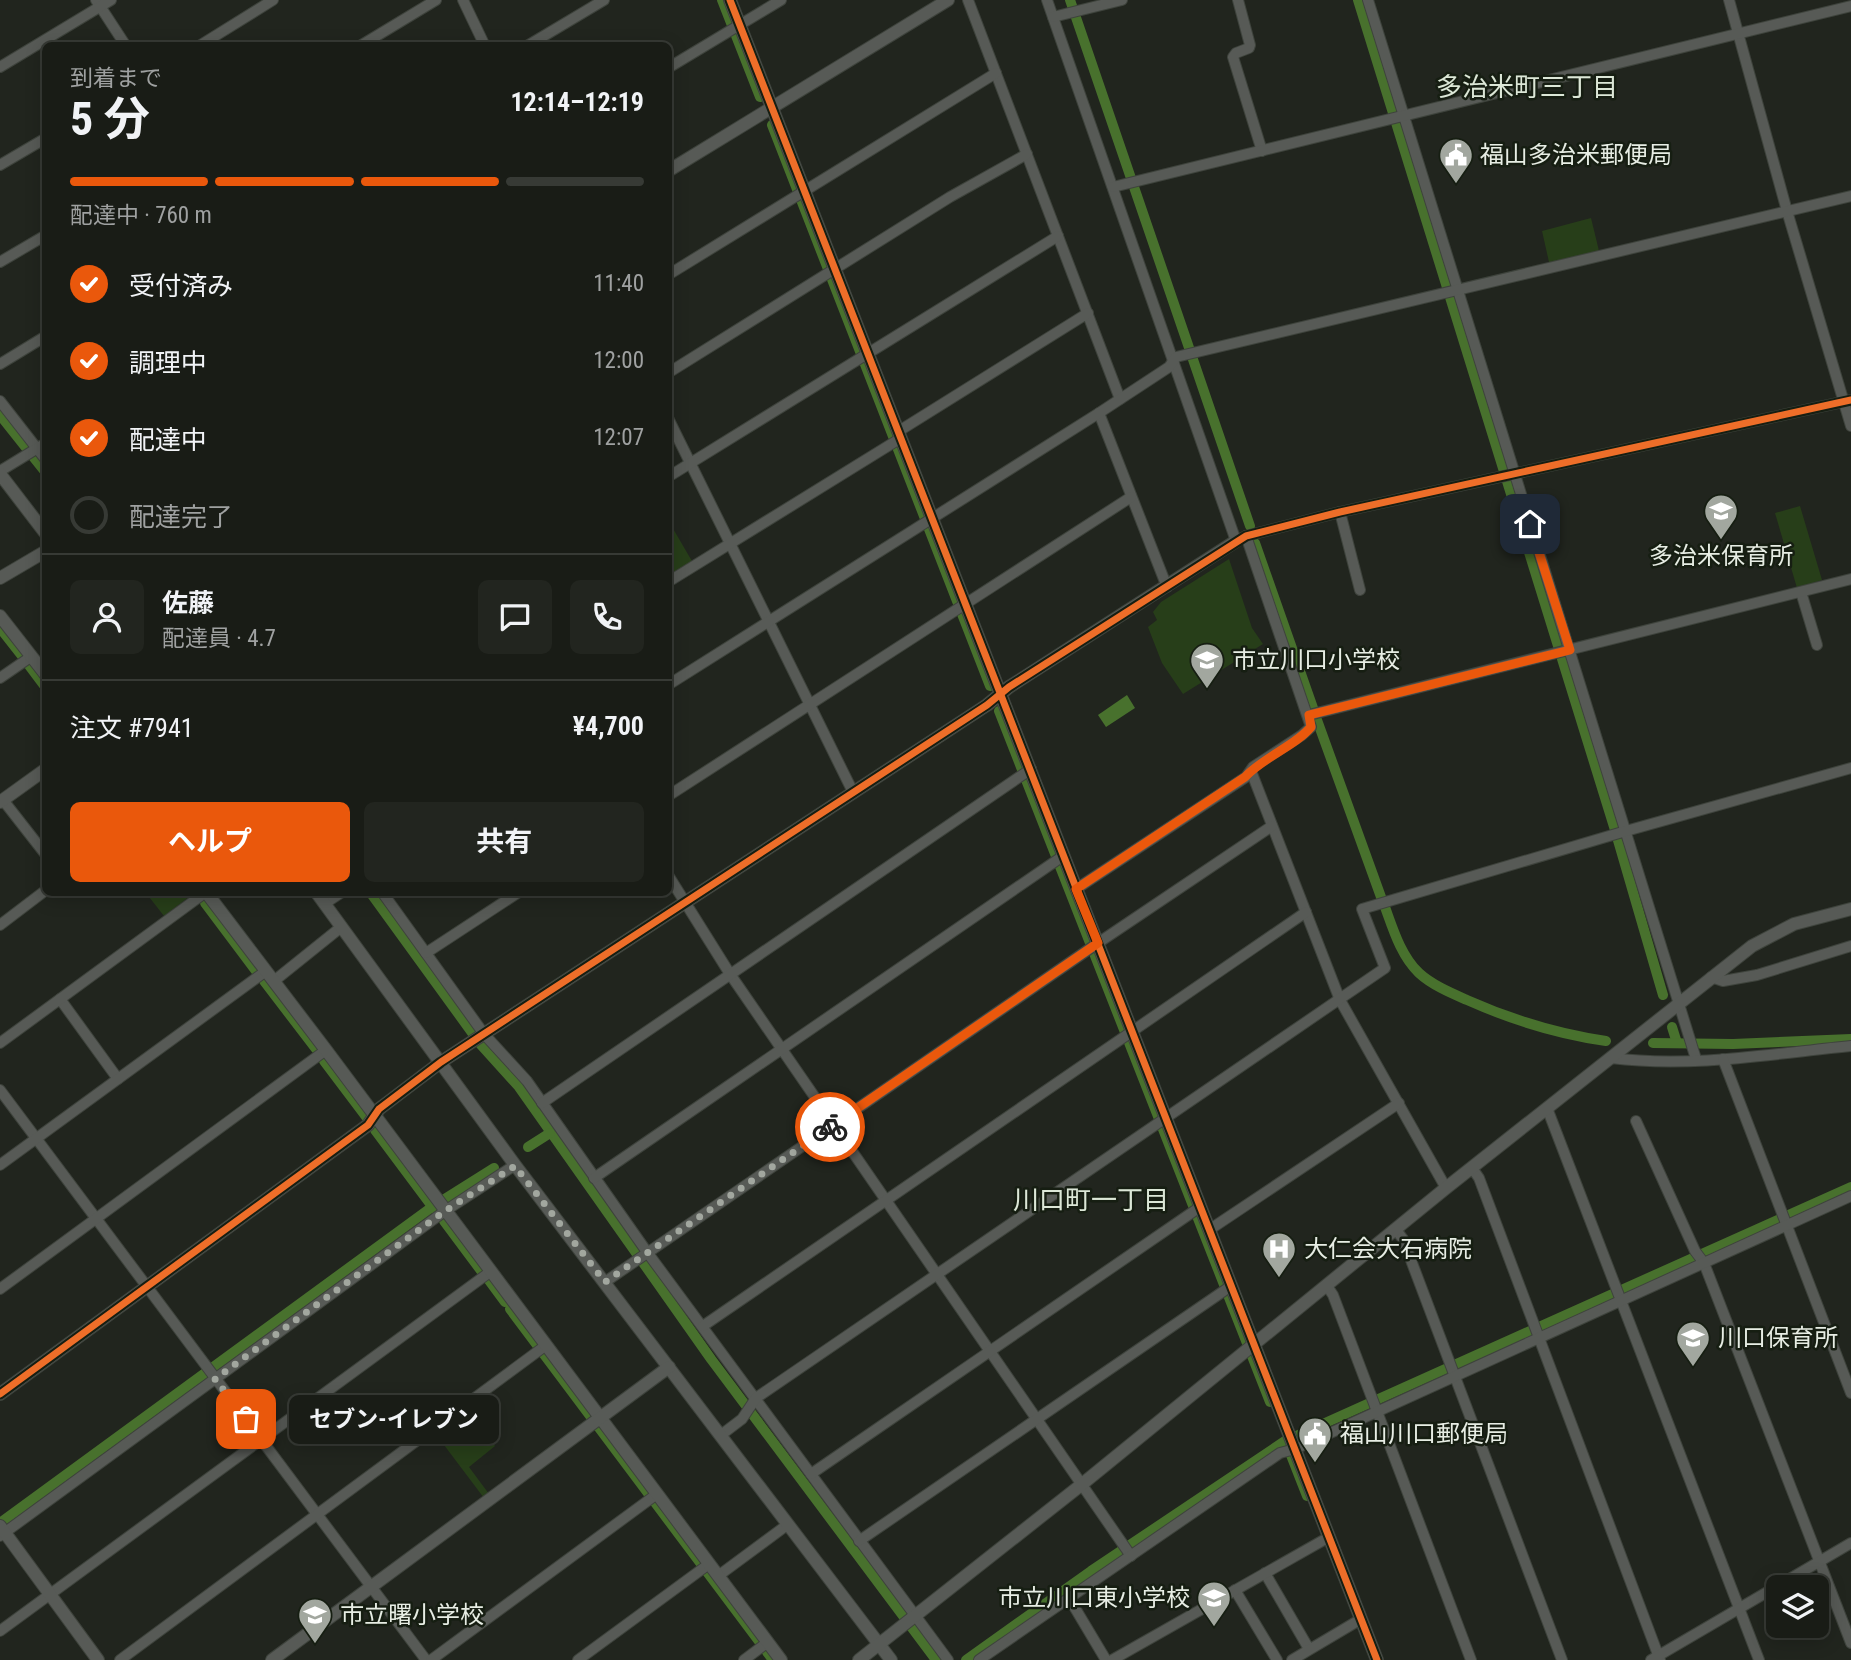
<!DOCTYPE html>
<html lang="ja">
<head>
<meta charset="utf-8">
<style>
	body { margin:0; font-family:"Roboto Condensed","Noto Sans JP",sans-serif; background:#22251f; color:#f1f3f6; height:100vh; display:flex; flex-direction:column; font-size:26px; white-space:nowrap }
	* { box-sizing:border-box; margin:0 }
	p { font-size:23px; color:#9fa1a1 }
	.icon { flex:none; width:38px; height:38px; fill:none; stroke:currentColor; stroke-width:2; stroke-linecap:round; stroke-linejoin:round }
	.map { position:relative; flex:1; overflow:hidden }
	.sheet { position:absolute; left:42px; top:42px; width:630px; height:854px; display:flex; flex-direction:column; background:#191c16; border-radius:10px; box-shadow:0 4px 18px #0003,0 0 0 2px #373a35 }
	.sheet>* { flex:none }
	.controls { position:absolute; left:1766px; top:1575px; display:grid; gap:14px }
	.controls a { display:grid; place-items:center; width:63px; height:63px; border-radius:10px; background:#191c16; box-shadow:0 4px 18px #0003,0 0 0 2px #373a35; font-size:35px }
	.pin { position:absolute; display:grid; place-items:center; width:60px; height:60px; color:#fff; margin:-30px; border-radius:14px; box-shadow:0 4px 10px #0006 }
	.courier { position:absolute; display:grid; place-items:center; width:70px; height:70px; margin:-35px; border:5px solid #ea580c; border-radius:50%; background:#fff; color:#222; box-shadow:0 2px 9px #0007 }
	.bubble { position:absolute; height:49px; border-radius:10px; background:#191c16; box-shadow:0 4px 18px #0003,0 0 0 2px #373a35; font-size:23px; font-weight:700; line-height:49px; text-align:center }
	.headline em { font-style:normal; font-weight:700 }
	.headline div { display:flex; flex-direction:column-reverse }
	.headline { display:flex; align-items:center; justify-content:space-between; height:119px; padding:0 28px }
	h1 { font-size:46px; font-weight:700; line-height:52px }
	.bar { display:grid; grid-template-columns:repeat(4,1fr); gap:10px 7px; align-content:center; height:84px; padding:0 28px }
	.bar i { height:9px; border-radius:5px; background:#373a35 }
	.bar .selected { background:#ea580c }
	.bar p { grid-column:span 4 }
	.line { display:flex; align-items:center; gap:18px; padding:0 28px; border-top:2px solid #373a35 }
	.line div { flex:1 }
	.round { display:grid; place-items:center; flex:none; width:74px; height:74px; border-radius:10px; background:#22251f }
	ol { padding:0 28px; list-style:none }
	li { display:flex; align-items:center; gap:21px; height:77px }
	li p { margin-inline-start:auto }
	li .icon { padding:7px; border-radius:50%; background:#ea580c; color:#fff; stroke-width:4 }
	li:last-child { color:#9fa1a1 }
	li i { width:38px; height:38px; border:4px solid #373a35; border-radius:50% }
	.primary-button { display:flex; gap:14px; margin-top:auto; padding:14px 28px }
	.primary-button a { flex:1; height:80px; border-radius:10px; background:#ea580c; color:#fff; font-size:28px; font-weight:700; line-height:80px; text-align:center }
	.primary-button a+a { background:#22251f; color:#f1f3f6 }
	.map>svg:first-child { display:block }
	.green { fill:#273e19 }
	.water { fill:#48712d }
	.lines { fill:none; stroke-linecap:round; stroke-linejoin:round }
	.canal { stroke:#48712d; stroke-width:10 }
	.minor-casing { stroke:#3e433c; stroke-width:12 }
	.tertiary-casing { stroke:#3e433c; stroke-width:14 }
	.minor { stroke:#575a56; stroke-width:10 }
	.tertiary { stroke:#575a56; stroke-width:12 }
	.cycleway-casing { stroke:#161e12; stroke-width:11 }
	.cycleway { stroke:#ee6e29; stroke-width:7 }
	.done { stroke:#a2a79f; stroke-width:7; stroke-dasharray:0 12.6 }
	.route { stroke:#ea580c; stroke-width:9 }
	.labels { text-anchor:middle; stroke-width:5; stroke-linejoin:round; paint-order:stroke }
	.poi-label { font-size:24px; fill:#e7ede4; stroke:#161e12; text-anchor:start }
	.neighbourhood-label { font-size:26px; fill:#dce7d7; stroke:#161e12 }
</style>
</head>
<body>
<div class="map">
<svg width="1851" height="1660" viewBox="0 0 1851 1660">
	<rect width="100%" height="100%" fill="#21251e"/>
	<!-- green -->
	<g class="green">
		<path d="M1591,218L1601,259L1551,271L1542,231Z"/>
		<path d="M1800,506L1822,580L1797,588L1775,513Z"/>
		<path d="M668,520L696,568L668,585Z"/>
		<path d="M1229,559L1252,628L1263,644L1183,694L1162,663L1148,627L1157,620L1153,612L1161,602Z"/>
		<path d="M146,893H194L164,916Z"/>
		<path d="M471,1413L495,1446L469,1467L492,1498L487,1502L438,1437Z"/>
	</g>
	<!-- water -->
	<path class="water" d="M1127,695L1135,708L1106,727L1098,715Z"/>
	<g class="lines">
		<!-- canal -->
		<g class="canal">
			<path d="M722,0L760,97"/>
			<path d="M1070,0L1250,526"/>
			<path d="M1358,0L1615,830L1663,995"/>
			<path d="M772,125L990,686"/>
			<path d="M0,415L46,473"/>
			<path d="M1255,543L1313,708"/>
			<path d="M0,628L22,656"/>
			<path d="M28,664L46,688"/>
			<path d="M999,711L1270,1402"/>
			<path d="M1317,720L1381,897"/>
			<path d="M370,892L481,1045L519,1087L711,1359L936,1660"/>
			<path d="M205,903L256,971"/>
			<path d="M1385,907C1393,929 1401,956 1419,973C1432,985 1451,993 1467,1000C1512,1020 1557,1034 1606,1041"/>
			<path d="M264,981L316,1049"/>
			<path d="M1672,1027L1677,1043"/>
			<path d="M1653,1043L1733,1044L1851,1039"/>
			<path d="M324,1061L367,1118"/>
			<path d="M375,1130L434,1209"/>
			<path d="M528,1147L550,1133"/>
			<path d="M444,1221L482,1272"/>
			<path d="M488,1279L505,1302"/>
			<path d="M510,1309L773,1660"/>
			<path d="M1287,1445L1307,1496"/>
			<path d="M0,1523L432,1207L494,1168"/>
			<path d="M966,1660L1091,1571L1285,1441L1851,1187"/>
		</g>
		<!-- minor casing -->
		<g class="minor-casing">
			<g id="minor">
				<path d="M96,0L126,46"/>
				<path d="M463,0L485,46"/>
				<path d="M968,0L1120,399"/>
				<path d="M1047,0L1236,541L1246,536L1340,512L1851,400"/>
				<path d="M1238,0L1250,45L1249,48L1236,53L1233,57L1262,151"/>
				<path d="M1368,0L1696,1059"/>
				<path d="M1729,0L1787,211L1851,426"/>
				<path d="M1053,17L1122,0"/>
				<path d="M199,46L273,0"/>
				<path d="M360,46L436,0"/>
				<path d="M527,46L604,0"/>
				<path d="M0,67L111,0"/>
				<path d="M668,68L781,0"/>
				<path d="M0,165L46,138"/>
				<path d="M1113,187L1851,6"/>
				<path d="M0,262L46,235"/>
				<path d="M668,275L996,73"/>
				<path d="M0,364L46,336"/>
				<path d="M668,373L950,197L1027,154"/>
				<path d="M0,401L46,460"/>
				<path d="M1099,413L1167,587"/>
				<path d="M668,418L853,792"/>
				<path d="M899,431L1088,313"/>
				<path d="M0,471L46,443"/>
				<path d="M668,477L1058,236"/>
				<path d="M1340,512L1360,590"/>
				<path d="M668,582L901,438"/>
				<path d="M1801,592L1817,645"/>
				<path d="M0,678L32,656"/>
				<path d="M668,685L1099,413L1169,367L1176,357L1851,196"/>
				<path d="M1309,715L1851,579"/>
				<path d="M1251,771L1340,1000L1446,1188"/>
				<path d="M668,796L1131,497"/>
				<path d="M3,800L46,855"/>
				<path d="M668,875L730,974L1131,1556"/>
				<path d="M1076,889L1246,777L1253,767L1302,735L1311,727L1246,536"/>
				<path d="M382,892L484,1034L527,1081L647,1252L948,1660"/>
				<path d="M324,904L342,892"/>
				<path d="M0,925L46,890"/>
				<path d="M426,953L519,892"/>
				<path d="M1711,977L1723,981L1757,975L1851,946"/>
				<path d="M274,981L340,928"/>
				<path d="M60,999L118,1079"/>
				<path d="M0,1043L206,892"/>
				<path d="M1611,1058C1691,1068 1771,1054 1851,1046"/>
				<path d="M1723,1059L1851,1393"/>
				<path d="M0,1090L426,1660"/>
				<path d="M542,1103L1031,769"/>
				<path d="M1547,1108L1759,1660"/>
				<path d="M1636,1121L1695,1251L1704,1263L1851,1643"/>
				<path d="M0,1165L266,971"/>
				<path d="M1472,1168L1479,1178L1660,1660"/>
				<path d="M594,1178L1063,856"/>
				<path d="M1209,1230L1399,1103"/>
				<path d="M1396,1230L1403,1239L1562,1660"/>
				<path d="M605,1282L1098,943L1272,826"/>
				<path d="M1327,1286L1333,1295L1471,1660"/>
				<path d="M0,1289L326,1050"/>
				<path d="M703,1326L1306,912"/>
				<path d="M721,1435L742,1419L756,1398L1385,968L1362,909L1626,831L1851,768"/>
				<path d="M811,1474L1200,1207"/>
				<path d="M0,1536L445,1211L515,1165"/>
				<path d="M859,1541L1231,1286"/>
				<path d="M1265,1573L1309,1649"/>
				<path d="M718,1576L787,1525"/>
				<path d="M1235,1590L1277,1660"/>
				<path d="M1069,1598L1106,1660"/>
				<path d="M0,1631L490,1272"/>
				<path d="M120,1660L545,1346"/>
				<path d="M431,1660L657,1494"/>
				<path d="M578,1660L709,1564"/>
				<path d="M744,1660L768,1642"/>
				<path d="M979,1660L1280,1453L1295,1449L1851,1196"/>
				<path d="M1112,1660L1329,1537"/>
				<path d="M1292,1660L1361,1619"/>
				<path d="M1651,1660L1851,1543"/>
			</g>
		</g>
		<!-- tertiary casing -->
		<g class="tertiary-casing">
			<g id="tertiary">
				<path d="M730,0L1377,1660"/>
				<path d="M668,171L948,0"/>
				<path d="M0,474L46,534"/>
				<path d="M0,578L46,551"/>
				<path d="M0,616L46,675"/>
				<path d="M0,802L46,769"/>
				<path d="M206,892L326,1050L781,1660"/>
				<path d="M316,892L515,1165L891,1660"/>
				<path d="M0,1394L368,1125L379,1109L441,1062L987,705L1009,687L1236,541"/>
				<path d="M0,1526L98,1660"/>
				<path d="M272,1660L669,1367"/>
				<path d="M859,1660L1081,1485L1446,1188L1752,946L1794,924L1851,909"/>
			</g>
		</g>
		<!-- minor -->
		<use href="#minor" class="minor"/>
		<!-- tertiary -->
		<use href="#tertiary" class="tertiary"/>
		<!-- cycleway casing -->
		<g class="cycleway-casing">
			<g id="cycleway">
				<path d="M730,0L1377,1660"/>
				<path d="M0,1394L368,1125L379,1109L441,1062L987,705L1009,687L1246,536L1340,512L1851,400"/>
			</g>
		</g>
		<!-- cycleway -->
		<use href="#cycleway" class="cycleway"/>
	</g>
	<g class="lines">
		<!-- done -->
		<path class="done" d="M246,1419L215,1379L445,1211L515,1166L605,1282L830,1127"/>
		<!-- route -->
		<path class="route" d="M830,1127L1098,943L1076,889L1245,777C1265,756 1295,746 1311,727L1309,715L1570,650L1530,524"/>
	</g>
	<!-- icons -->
	<defs>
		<g id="civic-pin" transform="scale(1.75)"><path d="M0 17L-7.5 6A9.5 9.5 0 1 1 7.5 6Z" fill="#a2a79f" stroke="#161e12"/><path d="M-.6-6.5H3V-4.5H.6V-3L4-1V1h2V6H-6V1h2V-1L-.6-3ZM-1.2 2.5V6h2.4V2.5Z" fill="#fff"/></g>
		<g id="school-pin" transform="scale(1.75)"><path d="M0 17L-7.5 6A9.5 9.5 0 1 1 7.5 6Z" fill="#a2a79f" stroke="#161e12"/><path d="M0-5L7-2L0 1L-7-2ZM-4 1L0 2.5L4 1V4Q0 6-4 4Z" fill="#fff"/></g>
		<g id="hospital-pin" transform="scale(1.75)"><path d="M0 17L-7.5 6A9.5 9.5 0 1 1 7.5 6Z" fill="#a2a79f" stroke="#161e12"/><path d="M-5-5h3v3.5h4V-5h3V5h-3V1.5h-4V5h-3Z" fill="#fff"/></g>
	</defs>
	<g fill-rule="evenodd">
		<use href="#civic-pin" x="1456" y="155"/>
		<use href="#school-pin" x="1721" y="511"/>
		<use href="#school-pin" x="1207" y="660"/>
		<use href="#hospital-pin" x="1279" y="1249"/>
		<use href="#school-pin" x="1693" y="1338"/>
		<use href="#civic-pin" x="1315" y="1434"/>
		<use href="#school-pin" x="1214" y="1598"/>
		<use href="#school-pin" x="315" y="1615"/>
	</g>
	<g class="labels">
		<!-- poi labels -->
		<g class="poi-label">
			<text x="1480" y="163">福山多治米郵便局</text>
			<text x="1721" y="564" text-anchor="middle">多治米保育所</text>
			<text x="1232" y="668">市立川口小学校</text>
			<text x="1304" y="1257">大仁会大石病院</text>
			<text x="1718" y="1346">川口保育所</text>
			<text x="1340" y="1442">福山川口郵便局</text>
			<text x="1190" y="1606" text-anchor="end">市立川口東小学校</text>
			<text x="340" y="1623">市立曙小学校</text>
		</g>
		<!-- neighbourhood labels -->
		<g class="neighbourhood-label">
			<text x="1527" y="96">多治米町三丁目</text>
			<text x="1091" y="1209">川口町一丁目</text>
		</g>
	</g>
</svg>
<div class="controls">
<a><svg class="icon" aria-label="layers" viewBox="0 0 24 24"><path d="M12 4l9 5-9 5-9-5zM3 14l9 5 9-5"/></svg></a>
</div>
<div class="pin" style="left:246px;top:1419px;background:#ea580c"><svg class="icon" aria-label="bag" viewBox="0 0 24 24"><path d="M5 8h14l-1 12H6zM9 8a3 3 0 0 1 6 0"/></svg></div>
<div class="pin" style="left:1530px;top:524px;background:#1f2937"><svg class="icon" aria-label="home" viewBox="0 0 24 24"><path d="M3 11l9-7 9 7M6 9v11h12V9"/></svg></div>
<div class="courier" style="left:830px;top:1127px"><svg class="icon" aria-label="bike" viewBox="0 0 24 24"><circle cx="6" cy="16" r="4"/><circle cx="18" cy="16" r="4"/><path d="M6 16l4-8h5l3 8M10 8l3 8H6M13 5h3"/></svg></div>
<div class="bubble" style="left:289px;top:1395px;width:210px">セブン-イレブン</div>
<section class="sheet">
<div class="headline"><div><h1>5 分</h1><p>到着まで</p></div><em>12:14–12:19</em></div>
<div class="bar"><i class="selected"></i><i class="selected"></i><i class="selected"></i><i></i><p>配達中 · 760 m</p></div>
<ol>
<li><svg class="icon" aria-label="check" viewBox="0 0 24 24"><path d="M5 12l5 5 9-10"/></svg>受付済み<p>11:40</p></li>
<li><svg class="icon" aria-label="check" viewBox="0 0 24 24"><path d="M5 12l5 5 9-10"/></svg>調理中<p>12:00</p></li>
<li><svg class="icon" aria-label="check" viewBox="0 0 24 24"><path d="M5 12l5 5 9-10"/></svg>配達中<p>12:07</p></li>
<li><i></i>配達完了</li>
</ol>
<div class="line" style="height:126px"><a class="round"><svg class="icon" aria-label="person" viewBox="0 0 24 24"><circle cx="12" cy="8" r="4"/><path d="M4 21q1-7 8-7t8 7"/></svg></a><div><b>佐藤</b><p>配達員 · 4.7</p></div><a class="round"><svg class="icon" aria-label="chat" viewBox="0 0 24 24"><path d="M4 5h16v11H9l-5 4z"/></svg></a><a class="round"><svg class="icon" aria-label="phone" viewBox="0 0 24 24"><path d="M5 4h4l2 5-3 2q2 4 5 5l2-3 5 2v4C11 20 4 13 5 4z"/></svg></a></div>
<div class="line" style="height:91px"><div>注文 #7941</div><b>¥4,700</b></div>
<div class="primary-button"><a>ヘルプ</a><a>共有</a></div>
</section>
</div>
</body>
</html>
